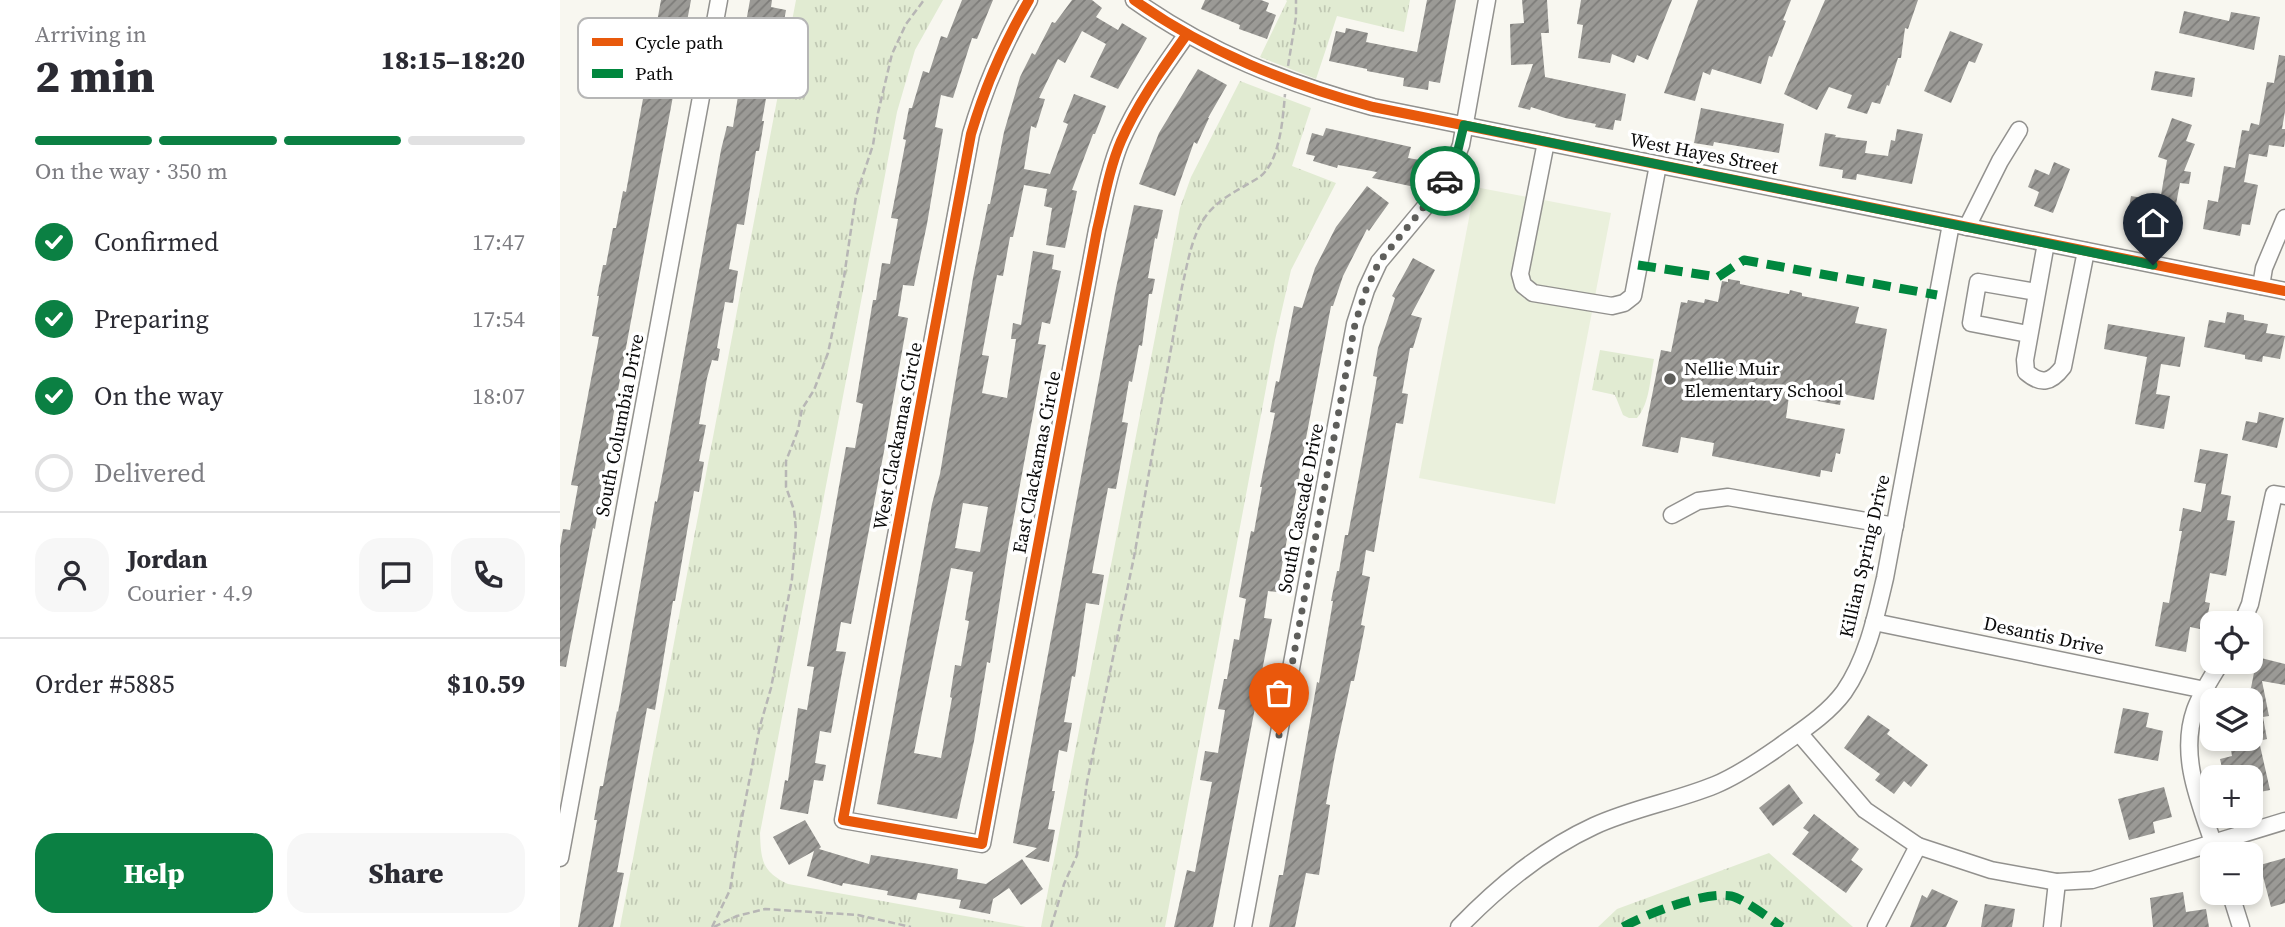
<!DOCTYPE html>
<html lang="en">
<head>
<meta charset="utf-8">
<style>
	body { margin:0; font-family:"Source Serif 4",serif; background:#f7f7f7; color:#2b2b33; height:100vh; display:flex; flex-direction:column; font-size:26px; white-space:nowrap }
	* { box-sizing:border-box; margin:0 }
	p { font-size:23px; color:#7c7c81 }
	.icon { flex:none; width:38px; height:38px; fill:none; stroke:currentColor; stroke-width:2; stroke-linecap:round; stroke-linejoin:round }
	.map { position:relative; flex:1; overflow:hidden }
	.drawer { display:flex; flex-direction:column; background:#fff; width:560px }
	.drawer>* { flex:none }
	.fabs { position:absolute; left:1640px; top:611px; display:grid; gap:14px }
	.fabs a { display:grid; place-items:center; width:63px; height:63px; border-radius:14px; background:#fff; box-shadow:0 4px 10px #0003; font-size:35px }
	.pin { position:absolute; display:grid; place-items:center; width:60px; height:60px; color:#fff; margin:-72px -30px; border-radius:50% 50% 50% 0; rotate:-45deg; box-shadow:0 0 7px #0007 }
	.pin .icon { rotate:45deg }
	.courier { position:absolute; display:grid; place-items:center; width:70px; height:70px; margin:-35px; border:5px solid #0b8043; border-radius:50%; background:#fff; color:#222; box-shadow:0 2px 9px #0007 }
	.summary em { font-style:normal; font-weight:800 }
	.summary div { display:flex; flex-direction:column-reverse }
	.summary { display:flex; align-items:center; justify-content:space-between; height:119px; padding:0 35px }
	h1 { font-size:46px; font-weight:800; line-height:52px }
	.bar { display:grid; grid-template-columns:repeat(4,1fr); gap:10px 7px; align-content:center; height:84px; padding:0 35px }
	.bar i { height:9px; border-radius:5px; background:#e1e1e2 }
	.bar .on { background:#0b8043 }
	.bar p { grid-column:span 4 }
	.line { display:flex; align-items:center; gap:18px; padding:0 35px; border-top:2px solid #e1e1e2 }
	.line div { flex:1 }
	.round { display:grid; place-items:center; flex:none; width:74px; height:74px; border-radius:21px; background:#f7f7f7 }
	ol { padding:0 35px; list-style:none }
	li { display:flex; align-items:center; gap:21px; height:77px }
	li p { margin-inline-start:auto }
	li .icon { padding:7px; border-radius:50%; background:#0b8043; color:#fff; stroke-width:4 }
	li:last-child { color:#7c7c81 }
	li i { width:38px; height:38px; border:4px solid #e1e1e2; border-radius:50% }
	.primary-button { display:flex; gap:14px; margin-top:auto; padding:14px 35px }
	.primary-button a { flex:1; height:80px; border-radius:21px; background:#0b8043; color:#fff; font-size:28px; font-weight:800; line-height:80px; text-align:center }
	.primary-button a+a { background:#f7f7f7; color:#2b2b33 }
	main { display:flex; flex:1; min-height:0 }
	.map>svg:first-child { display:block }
	.grass { fill:url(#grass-tufts) }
	.pitch { fill:#eaf0dc }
	.building { fill:url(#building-hatch); fill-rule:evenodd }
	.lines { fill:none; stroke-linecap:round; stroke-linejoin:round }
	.minor-casing { stroke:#92918e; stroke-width:19 }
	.path { stroke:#b7b6b5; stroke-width:2.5; stroke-dasharray:7 3.5; stroke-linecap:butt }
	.minor { stroke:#fefefd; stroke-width:16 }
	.quiet { stroke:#00873e; stroke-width:9; stroke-dasharray:18 9; stroke-linecap:butt }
	.cycleway-casing { stroke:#fff; stroke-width:15 }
	.cycleway { stroke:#e8590c; stroke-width:10 }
	.done { stroke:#5e5e5b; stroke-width:7; stroke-dasharray:0 12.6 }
	.route { stroke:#0b8043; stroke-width:9 }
	.poi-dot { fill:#5e5e5b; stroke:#fff; stroke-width:2.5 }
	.labels { text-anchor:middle; stroke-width:7; stroke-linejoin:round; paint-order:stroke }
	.street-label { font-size:19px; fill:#0b0b0b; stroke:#fff }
	.poi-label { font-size:19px; fill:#0b0b0b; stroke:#fff; text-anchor:start }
	.key { fill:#fff; stroke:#b6b6b6; stroke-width:2 }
	.key-label { font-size:19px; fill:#0b0b0b }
</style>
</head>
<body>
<main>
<section class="drawer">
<div class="summary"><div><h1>2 min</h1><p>Arriving in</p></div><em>18:15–18:20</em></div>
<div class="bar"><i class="on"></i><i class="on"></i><i class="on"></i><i></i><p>On the way · 350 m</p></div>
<ol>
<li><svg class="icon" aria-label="check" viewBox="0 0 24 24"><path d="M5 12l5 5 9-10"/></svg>Confirmed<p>17:47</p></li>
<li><svg class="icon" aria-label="check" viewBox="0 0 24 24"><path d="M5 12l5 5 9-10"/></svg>Preparing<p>17:54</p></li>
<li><svg class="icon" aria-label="check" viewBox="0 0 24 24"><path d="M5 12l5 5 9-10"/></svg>On the way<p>18:07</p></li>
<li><i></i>Delivered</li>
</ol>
<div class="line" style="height:126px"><a class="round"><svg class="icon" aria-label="person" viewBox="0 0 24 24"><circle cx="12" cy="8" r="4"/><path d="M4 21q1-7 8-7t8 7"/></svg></a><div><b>Jordan</b><p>Courier · 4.9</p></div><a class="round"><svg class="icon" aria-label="chat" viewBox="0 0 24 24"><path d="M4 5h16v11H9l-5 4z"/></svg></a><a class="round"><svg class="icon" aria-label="phone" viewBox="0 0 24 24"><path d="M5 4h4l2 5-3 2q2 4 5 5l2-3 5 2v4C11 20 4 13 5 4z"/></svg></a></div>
<div class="line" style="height:91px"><div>Order #5885</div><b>$10.59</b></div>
<div class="primary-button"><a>Help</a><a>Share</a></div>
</section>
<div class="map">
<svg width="1725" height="927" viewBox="0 0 1725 927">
	<defs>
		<pattern id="grass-tufts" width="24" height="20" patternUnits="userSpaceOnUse" patternTransform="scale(1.75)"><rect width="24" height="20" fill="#e1ebd2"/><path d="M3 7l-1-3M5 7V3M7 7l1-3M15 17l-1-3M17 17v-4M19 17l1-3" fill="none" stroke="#c0c8b3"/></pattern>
		<pattern id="building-hatch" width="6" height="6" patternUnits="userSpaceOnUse" patternTransform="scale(1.75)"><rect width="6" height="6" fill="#9b9a96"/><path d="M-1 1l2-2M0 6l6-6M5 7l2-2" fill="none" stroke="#7d7c79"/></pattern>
	</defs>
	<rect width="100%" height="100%" fill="#f8f7f0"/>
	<!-- grass -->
	<g class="grass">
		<path d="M236,0H383L355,50L337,112L200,833C201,861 202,871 228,884L466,927H60Z"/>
		<path d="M726,0H850L844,32L777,16L756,79L700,57L727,1Z"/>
		<path d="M680,81L751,108L732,166L776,183L731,270L715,340L605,927H481L620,208L631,177Z"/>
		<path d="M1040,350L1094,359C1090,378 1090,403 1077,418H1069L1063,415L1055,395L1032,390Z"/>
		<path d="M1209,853L1293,927H1038L1057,909Z"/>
	</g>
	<!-- pitch -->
	<path class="pitch" d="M915,187L1051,213L995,504L859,478Z"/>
	<!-- building -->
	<g class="building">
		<path d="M101,0H131L53,417L35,529L33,528L6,667L0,666V547L3,529L10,530L18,486L11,485L39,337L32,336L39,296H37L43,265H46L53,228H56L63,191L66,192Z"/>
		<path d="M190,0H212L211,7L226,10L214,76H210L202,121H204L199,151H196L184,225L177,224L169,269L178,271L173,303L165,302L157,348L160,349L158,361L152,360L147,378L139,424L146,425L139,461L144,462L139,492L134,491L115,601H113L95,710L87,708L57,872L64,873L53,927H18L37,820H34L40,786H43L57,711L58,712L95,501L97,502L104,466L161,150L167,126L173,127L178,96L173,95Z"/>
		<path d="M402,0H433L417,39L412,38L393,98L381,95L375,127L383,129L367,224L354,286L343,285L338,316L348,318L325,446L291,624L281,622L276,651L286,652L282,672L271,733L260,731L255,763L266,765L263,781L254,780L248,814L220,809L225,780L228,781L238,708L247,710L254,667L247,666L286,447L295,448L303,404L296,402L313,300H316L322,263L330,264L338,219L331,218L346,140L343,139L349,108H352L363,71L369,73L381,36L387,38Z"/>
		<path d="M512,0H532L542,8L536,17L558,30L562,23L587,38L558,89L530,77L546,44L522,31L505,63L498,59L479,98L485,99L476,128L471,126L464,169L490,174L508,124L503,122L514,94L546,106L535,134H533L512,190L517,191L505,248L486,245L492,208L484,206L487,189L464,185L453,237H450L443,276L437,275L422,355L429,356L422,393L447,398L456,339H451L453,323L461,325L473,251L494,255L492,269L501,271L490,324L482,322L478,344L486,345L448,549L430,663L427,662L414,741L397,819L317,804L372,504L380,474L413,278L428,204H430L444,132L460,77L472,53L475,55L492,22L495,23ZM403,503L428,507L420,552L395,548ZM391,568L413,572L405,620L409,621L401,666L395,665L390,697L392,698L381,758L354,753Z"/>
		<path d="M645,0H701L709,3L706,11L716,15L707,39L679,29L680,25L641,9Z"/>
		<path d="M867,0H896L880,83L869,81L868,90L843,86L844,78L807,71V69L769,61L776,31L785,33L786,28L808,33L806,42L857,52Z"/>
		<path d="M962,0H987L989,33H981L985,77L1066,94L1061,121L1055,120L1053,130L1035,127L1036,124L1005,118L971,107L970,110L958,107L973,64L951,65L950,24L964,23Z"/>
		<path d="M1021,0H1112L1088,60L1077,55L1074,63L1052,54L1050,63L1018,58L1023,25L1017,24Z"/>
		<path d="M1138,0H1231L1223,20L1226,21L1212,57L1209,56L1201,84L1152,69L1150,75L1143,72L1135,101L1104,93Z"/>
		<path d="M1265,0H1358L1348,29L1345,28L1341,58H1338L1329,86L1327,85L1320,104L1312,102L1307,114L1287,108L1292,95L1269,87L1257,110L1224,94Z"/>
		<path d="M1624,11L1669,21L1671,12L1700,17L1694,50L1619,33Z"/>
		<path d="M1390,31L1423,44L1415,63L1409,61L1391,103L1364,91Z"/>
		<path d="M1719,55L1725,56V111L1722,129H1725V140L1724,147L1709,145L1707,157L1689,154L1684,182L1698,185L1690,225L1682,224L1680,236L1643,229L1648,200L1658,202L1664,166L1675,168L1682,130L1689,131L1691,123L1699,125L1707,82L1714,83Z"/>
		<path d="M638,69L667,85L648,118H649L637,144L634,142L615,196L579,184L599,133Z"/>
		<path d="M1595,71L1635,78L1632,97L1591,90Z"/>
		<path d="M1141,108L1224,124L1219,153L1154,142L1153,146L1134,143Z"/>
		<path d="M1612,118L1632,125L1626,141L1635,144L1624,171L1631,172L1629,184L1620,183L1611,231L1566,223L1571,196L1600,201L1607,160L1598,157Z"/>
		<path d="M766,128L851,147L848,158L860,160L855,187L812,178L817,172L778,165L777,168L753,161L755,156L746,154L752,133L763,136Z"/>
		<path d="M1337,129L1363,134L1352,184L1297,174L1296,180L1282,178L1283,170L1259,166L1265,133L1276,135L1275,137L1307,141L1305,153L1328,156L1331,140L1335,141Z"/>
		<path d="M1494,162L1510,169L1493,213L1474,206L1479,192L1468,187L1475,169L1489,175Z"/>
		<path d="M807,186L829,203L809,231L807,229L783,276L773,306H771L717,592L708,591L704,618L712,619L653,927H614L627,870L635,872L652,782L640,780L645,751L658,753L665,710L658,709L664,679H667L674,639L679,640L686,599L679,597L691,531L694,532L702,487H700L715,413L710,412L716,381L719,382L734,306L742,308L755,268L776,227Z"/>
		<path d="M574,205L603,210L597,239L595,238L588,278L595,279L592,294H589L582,346L579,345L572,382L569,381L562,422L568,423L556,489L548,488L532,573L544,575L539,605L526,603L515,677L512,676L504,722L512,723L507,752L499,750L492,791H495L488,829L495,830L489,862L465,857L477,848L453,843L556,288Z"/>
		<path d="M853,258L875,270L851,315L862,318L853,348H850L842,393L848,394L843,424L836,423L814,552L806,550L802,575L810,577L801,625L805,626L794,681H791L775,755L766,804L770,805L759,875L746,873L735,927H709L719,875H723L757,682L759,683L773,601H771L777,571H779L785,535H788L809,423L817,377L813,376L818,348L835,298L832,296Z"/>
		<path d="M1168,279L1180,281V284L1229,294L1230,290L1242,293V296L1299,307L1295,323L1327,329L1314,400L1282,394L1280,405L1229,396L1226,418L1285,429L1280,454L1276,453L1272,472L1261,470L1260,477L1152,456L1154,443L1121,437L1118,453L1082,446L1101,350L1111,352L1121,302L1127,303L1128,300L1144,303L1145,299L1158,302L1162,281L1168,282Z"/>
		<path d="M1667,312L1684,315V320L1708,324L1706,333L1725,336L1720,359L1703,356L1702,362L1685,359V355L1644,347L1649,320L1665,323Z"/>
		<path d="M1548,324L1625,337L1620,367L1601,364L1596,394L1610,396L1604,429L1575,424L1587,357L1544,349Z"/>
		<path d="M1699,412L1724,418L1717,448L1682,440L1686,421L1697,423Z"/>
		<path d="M1640,449L1668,454L1661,494L1671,496L1667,520L1675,521L1666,576L1650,573L1645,602L1650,603L1645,630L1630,627L1626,652L1595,646L1603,602L1609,603L1622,531H1619L1623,508L1641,512L1646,484L1634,482Z"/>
		<path d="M1697,657L1725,664V685L1702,681L1709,716L1703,717L1707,739L1699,741L1710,790L1690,794V777H1664L1660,759L1672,756L1669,738H1690V700H1680L1678,690L1691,688Z"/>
		<path d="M1563,708L1589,713L1586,727L1603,731L1598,761L1554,753Z"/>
		<path d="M1308,715L1330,730L1327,734L1368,765L1351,787L1344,781L1334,794L1315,780L1320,774L1284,748Z"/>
		<path d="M1229,784L1243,803L1213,826L1199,808Z"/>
		<path d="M1604,787L1612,817L1593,822L1595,833L1569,840L1558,799Z"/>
		<path d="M1254,814L1299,849L1291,860L1303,869L1286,893L1232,854L1249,832L1243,828Z"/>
		<path d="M245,820L261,847L259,849L309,864L311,855L369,864L398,869L397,879L426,884L462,859L483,889L461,905L449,888L433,899L430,914L399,908L401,900L358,893L356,900L327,895L328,891L283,883L282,886L247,876L254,851L229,865L213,837Z"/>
		<path d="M1725,858V903L1711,907L1700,865Z"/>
		<path d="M1372,889L1398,901L1386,927H1350L1362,895L1367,898Z"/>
		<path d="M1623,892L1626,912L1646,909L1649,927H1593L1590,898Z"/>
		<path d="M1425,904L1455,909L1452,927H1421Z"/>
	</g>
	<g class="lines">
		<!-- minor casing -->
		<g class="minor-casing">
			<g id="minor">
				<path d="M469,0C444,43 425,86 411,134L283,820L422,844L537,230C544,201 549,169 561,141C578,102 603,68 627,34"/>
				<path d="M574,0C647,52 728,84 813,107L1725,291"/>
				<path d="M986,142L960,274L963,285L973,293L1052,306L1064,303L1073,296L1098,165"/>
				<path d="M1407,227L1440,161L1459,130"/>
				<path d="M1486,243L1465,360L1466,372C1481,385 1491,383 1503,367L1526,251"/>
				<path d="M1701,286L1704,268L1725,218"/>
				<path d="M1468,334L1411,323L1418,282L1476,292"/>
				<path d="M1112,515L1138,501L1168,497L1335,526"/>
				<path d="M1314,622L1645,690"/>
				<path d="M1682,623L1690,604L1714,494L1725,496"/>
				<path d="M1239,733L1305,810L1358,846L1431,870L1497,882L1532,880L1725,821"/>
				<path d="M1657,854C1642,808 1618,758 1635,710C1641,693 1652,677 1661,662"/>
				<path d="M0,858L159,0"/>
				<path d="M1670,892L1681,927"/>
				<path d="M683,927L795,324L806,290L819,262L880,189C890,175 895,161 901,145L927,0"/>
				<path d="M899,927C939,886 982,850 1034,826C1073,808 1116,801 1155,785C1177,776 1199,761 1219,747C1241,731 1267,715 1284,692C1307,659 1316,616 1325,578L1391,224"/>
				<path d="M1316,927L1358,846"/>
				<path d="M1492,927L1497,882"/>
			</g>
		</g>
		<!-- path -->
		<g class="path">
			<path d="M728,66L736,17V0"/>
			<path d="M152,927L170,890L178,838L200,726L211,688L232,579L236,530L234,510L226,487V461L238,430L242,409L254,390L268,353L284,277L296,196L313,145L318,113L332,54L346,24L364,0"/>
			<path d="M154,927L177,916L205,909L298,915L351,927"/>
			<path d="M491,927L504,884L517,855L527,782L574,557L622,287C628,262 632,232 649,212C663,196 681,189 698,178C720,164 723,118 725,94"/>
		</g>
		<!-- minor -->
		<use href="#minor" class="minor"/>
		<!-- quiet -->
		<g class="quiet">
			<path d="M1078,265L1158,277L1184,260L1377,295"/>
			<path d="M1063,927C1087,914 1144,891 1171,896C1184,899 1210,919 1222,927"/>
		</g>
		<!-- cycleway casing -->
		<g class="cycleway-casing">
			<g id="cycleway">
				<path d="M469,0C444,43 425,86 411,134L283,820L422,844L537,230C544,201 549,169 561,141C578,102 603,68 627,34"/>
				<path d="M574,0C647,52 728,84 813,107L1725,291"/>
			</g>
		</g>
		<!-- cycleway -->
		<use href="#cycleway" class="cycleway"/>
	</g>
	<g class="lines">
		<!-- done -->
		<path class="done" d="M719,735L795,324L806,290L819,262L885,181"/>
		<!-- route -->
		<path class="route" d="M885,181L895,162L904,125L1593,265"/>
	</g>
	<!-- markers -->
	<circle class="poi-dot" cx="1110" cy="379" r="7"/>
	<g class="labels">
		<!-- street labels -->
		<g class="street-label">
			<text transform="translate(1144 153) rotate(11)" y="7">West Hayes Street</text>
			<text transform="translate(59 425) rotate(-79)" y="7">South Columbia Drive</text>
			<text transform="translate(337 436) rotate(-79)" y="7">West Clackamas Circle</text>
			<text transform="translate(476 462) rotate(-79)" y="7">East Clackamas Circle</text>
			<text transform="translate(740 508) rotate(-79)" y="7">South Cascade Drive</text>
			<text transform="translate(1304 556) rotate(-77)" y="7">Killian Spring Drive</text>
			<text transform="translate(1484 635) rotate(12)" y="7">Desantis Drive</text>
		</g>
		<!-- poi labels -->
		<g class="poi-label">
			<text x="1124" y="375">Nellie Muir<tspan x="1124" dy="22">Elementary School</tspan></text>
		</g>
	</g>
	<!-- legend -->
	<rect x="18" y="18" width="230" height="80" rx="10" class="key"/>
	<rect x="32" y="38" width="31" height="8" fill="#e8590c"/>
	<rect x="32" y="69" width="31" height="9" fill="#00873e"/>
	<g class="key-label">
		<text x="75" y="49">Cycle path</text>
		<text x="75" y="80">Path</text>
	</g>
</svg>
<div class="fabs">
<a><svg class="icon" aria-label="locate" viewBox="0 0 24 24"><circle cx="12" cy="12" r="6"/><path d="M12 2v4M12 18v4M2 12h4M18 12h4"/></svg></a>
<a><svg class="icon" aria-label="layers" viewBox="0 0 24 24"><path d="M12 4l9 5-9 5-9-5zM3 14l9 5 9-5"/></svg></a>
<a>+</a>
<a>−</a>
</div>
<div class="pin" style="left:719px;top:735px;background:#ea580c"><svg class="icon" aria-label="bag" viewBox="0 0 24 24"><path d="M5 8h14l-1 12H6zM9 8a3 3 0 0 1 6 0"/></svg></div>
<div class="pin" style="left:1593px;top:265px;background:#1f2937"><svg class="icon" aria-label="home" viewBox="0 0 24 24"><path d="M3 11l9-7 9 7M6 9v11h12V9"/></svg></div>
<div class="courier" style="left:885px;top:181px"><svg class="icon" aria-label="car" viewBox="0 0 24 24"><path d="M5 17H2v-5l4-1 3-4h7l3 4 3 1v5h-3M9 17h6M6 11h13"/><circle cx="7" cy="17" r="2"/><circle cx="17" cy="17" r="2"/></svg></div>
</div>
</main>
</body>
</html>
